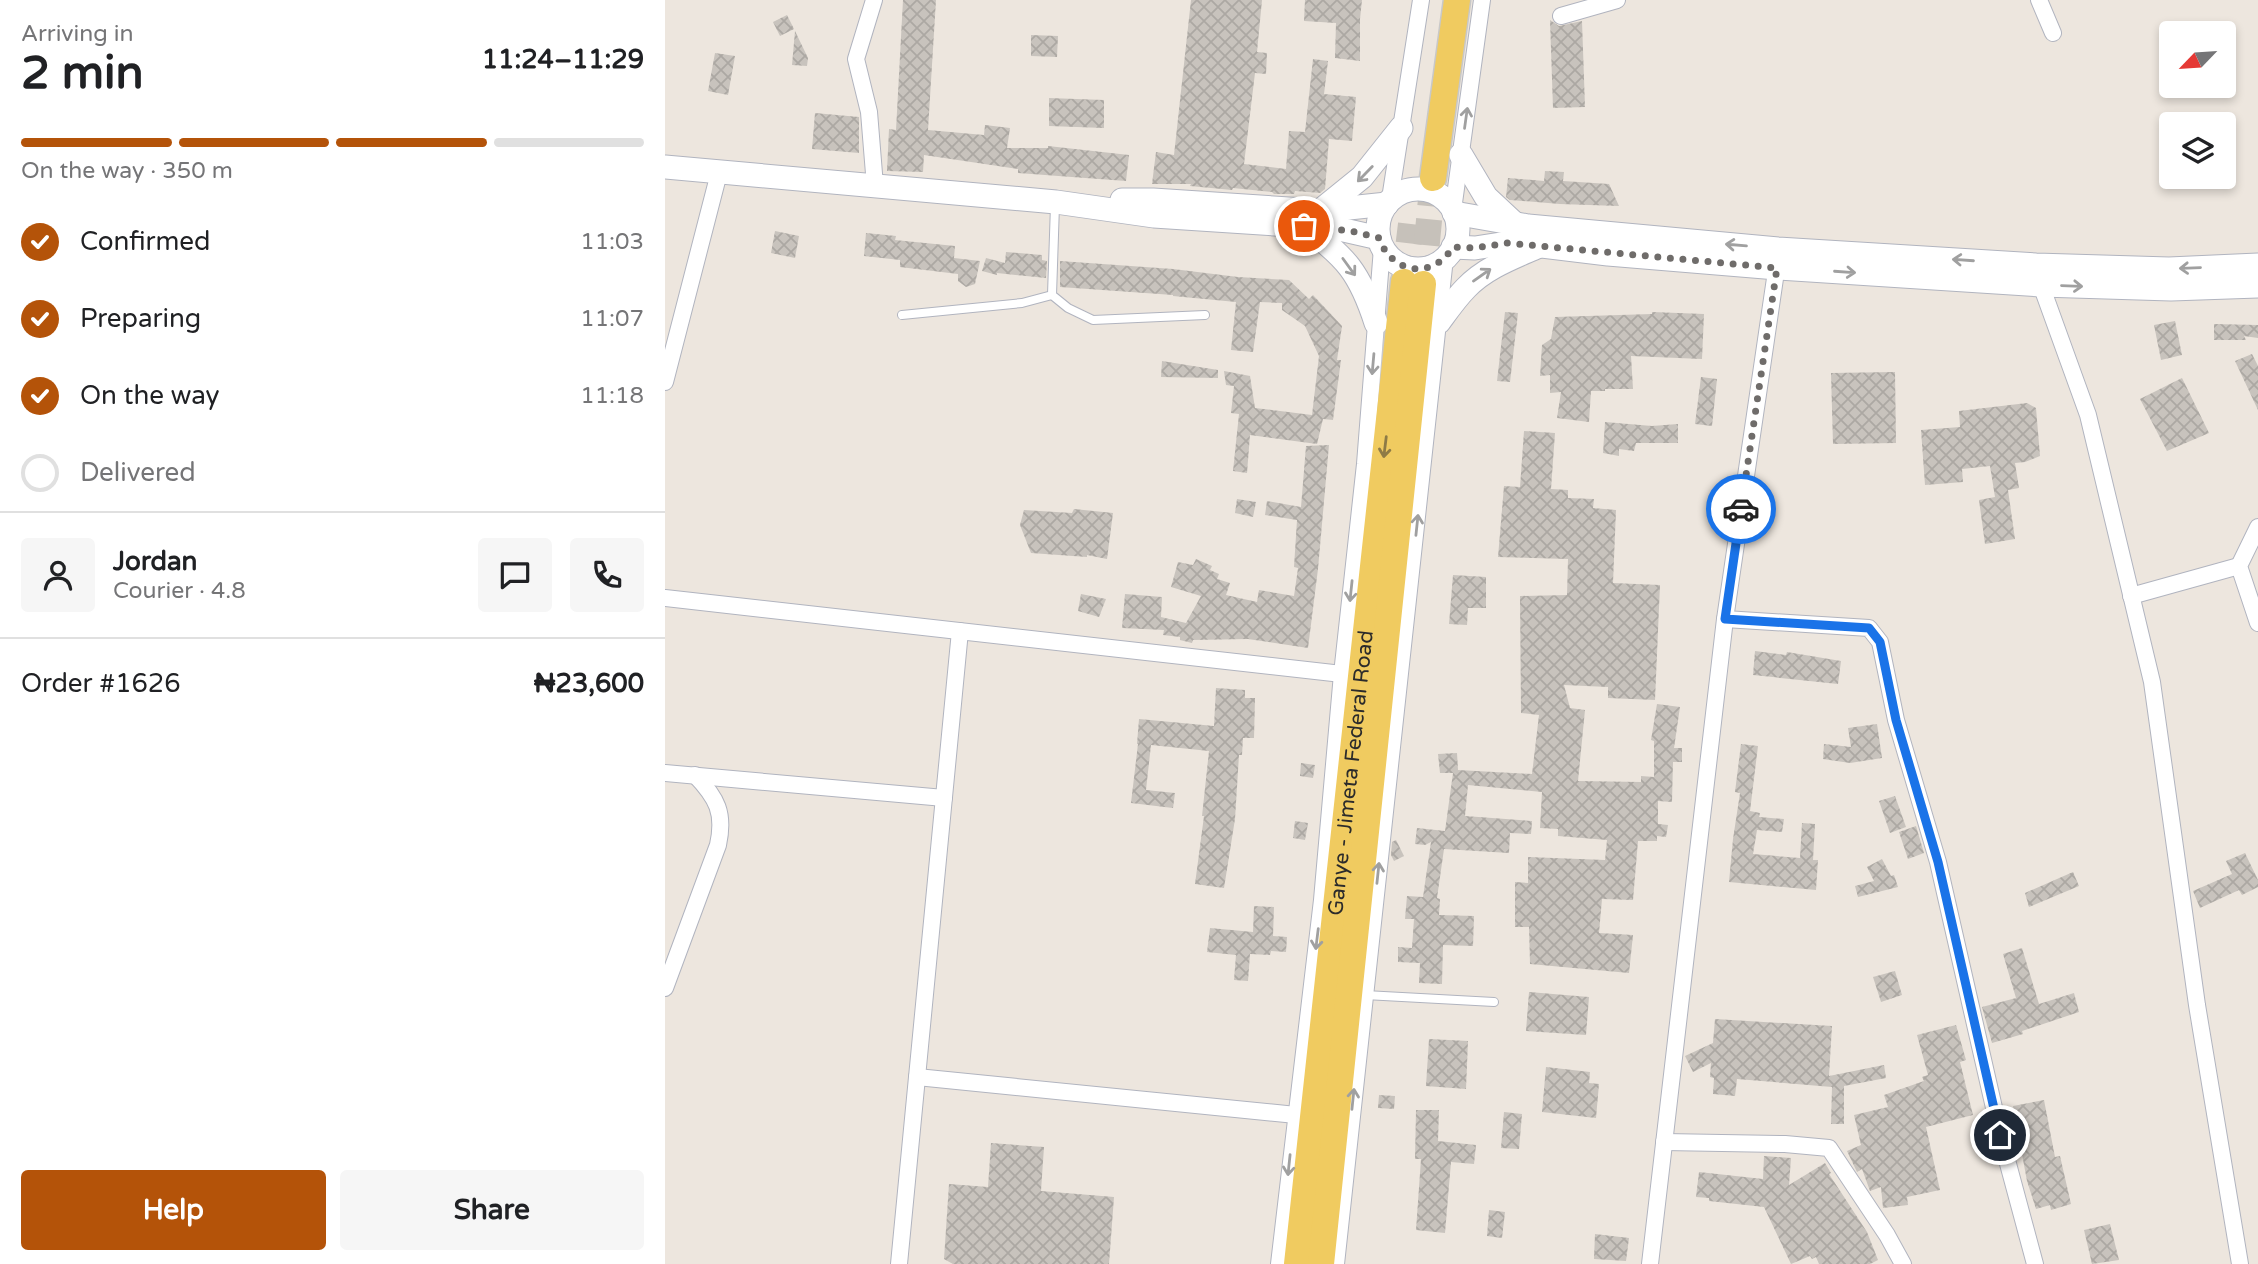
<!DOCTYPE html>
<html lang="en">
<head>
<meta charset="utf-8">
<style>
	body { margin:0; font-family:"Varela Round",sans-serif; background:#f6f6f6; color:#202124; height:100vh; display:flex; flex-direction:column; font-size:26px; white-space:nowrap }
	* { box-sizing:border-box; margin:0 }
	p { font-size:23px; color:#757577 }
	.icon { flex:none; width:38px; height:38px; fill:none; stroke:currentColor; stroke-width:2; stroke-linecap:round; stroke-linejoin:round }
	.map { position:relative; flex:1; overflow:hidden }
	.side { display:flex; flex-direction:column; background:#fff; width:665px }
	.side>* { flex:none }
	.needle { width:46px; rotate:245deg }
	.buttons { position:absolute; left:1494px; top:21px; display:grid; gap:14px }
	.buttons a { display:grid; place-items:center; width:77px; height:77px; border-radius:7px; background:#fff; box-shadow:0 4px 10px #0003; font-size:35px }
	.pin { position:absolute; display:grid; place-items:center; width:60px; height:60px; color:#fff; margin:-30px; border:4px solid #fff; border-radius:50%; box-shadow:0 2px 7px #0007 }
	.courier { position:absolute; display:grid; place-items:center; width:70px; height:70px; margin:-35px; border:5px solid #1a73e8; border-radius:50%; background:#fff; color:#222; box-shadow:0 2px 9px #0007 }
	.overview em { font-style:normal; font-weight:700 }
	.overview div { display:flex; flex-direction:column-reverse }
	.overview { display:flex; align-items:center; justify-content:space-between; height:119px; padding:0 21px }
	h1 { font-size:46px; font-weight:700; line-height:52px }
	.bar { display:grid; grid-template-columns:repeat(4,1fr); gap:10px 7px; align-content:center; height:84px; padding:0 21px }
	.bar i { height:9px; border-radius:5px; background:#e0e0e0 }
	.bar .selected { background:#b45309 }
	.bar p { grid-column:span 4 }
	.line { display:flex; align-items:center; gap:18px; padding:0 21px; border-top:2px solid #e0e0e0 }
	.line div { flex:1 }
	.round { display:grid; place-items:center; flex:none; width:74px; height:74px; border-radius:7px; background:#f6f6f6 }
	ol { padding:0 21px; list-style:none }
	li { display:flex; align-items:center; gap:21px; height:77px }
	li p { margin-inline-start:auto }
	li .icon { padding:7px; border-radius:50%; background:#b45309; color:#fff; stroke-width:4 }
	li:last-child { color:#757577 }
	li i { width:38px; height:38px; border:4px solid #e0e0e0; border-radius:50% }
	.action { display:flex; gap:14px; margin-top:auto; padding:14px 21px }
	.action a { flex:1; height:80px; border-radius:7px; background:#b45309; color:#fff; font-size:28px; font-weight:700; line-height:80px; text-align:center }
	.action a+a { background:#f6f6f6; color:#202124 }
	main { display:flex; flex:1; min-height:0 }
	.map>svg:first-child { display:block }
	.building { fill:url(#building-cross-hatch) }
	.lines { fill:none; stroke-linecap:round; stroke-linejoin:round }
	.primary-tunnel { stroke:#c6c1ba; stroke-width:26; stroke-dasharray:26 13; stroke-linecap:butt }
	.service-casing { stroke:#b1b4bf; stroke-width:10 }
	.minor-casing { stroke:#b1b4bf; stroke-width:18 }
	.secondary-casing { stroke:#b1b4bf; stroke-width:25 }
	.primary-casing { stroke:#c8c8c8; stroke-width:29 }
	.service { stroke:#fff; stroke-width:8 }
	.minor { stroke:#fff; stroke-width:16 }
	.secondary { stroke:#fff; stroke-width:23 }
	.primary { stroke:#f0cb60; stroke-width:26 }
	.oneway { stroke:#a0a0a0 }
	.oneway2 { stroke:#8e7b46 }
	.done { stroke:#6f6c6a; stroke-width:7; stroke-dasharray:0 12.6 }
	.route { stroke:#1a73e8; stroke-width:9 }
	.labels { text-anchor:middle; stroke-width:6; stroke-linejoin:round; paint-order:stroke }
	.street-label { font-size:21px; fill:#2b2b2b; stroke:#fff }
</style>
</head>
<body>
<main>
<section class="side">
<div class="overview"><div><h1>2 min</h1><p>Arriving in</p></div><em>11:24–11:29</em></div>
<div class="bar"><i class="selected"></i><i class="selected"></i><i class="selected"></i><i></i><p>On the way · 350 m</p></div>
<ol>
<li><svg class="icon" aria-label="check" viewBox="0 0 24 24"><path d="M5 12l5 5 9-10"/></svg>Confirmed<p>11:03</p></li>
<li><svg class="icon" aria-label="check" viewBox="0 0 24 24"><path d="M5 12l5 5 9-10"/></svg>Preparing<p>11:07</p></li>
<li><svg class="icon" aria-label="check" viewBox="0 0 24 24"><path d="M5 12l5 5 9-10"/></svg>On the way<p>11:18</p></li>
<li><i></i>Delivered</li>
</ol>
<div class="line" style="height:126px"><a class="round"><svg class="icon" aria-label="person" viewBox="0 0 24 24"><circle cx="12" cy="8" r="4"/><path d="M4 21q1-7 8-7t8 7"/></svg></a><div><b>Jordan</b><p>Courier · 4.8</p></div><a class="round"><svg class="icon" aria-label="chat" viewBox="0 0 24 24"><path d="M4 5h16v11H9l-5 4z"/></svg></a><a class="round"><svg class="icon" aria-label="phone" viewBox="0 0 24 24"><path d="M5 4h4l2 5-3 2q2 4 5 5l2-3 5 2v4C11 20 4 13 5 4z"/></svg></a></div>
<div class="line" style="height:91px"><div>Order #1626</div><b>₦23,600</b></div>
<div class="action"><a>Help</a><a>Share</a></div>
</section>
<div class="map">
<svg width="1593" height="1264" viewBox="0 0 1593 1264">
	<defs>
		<pattern id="building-cross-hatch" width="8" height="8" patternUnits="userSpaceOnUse" patternTransform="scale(1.75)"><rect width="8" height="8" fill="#c8c3bd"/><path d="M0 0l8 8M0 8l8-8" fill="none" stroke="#aca8a3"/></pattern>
	</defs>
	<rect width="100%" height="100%" fill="#ede6de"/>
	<!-- building -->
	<g class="building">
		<path d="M238,0H271L263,130L319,135L320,125L345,128L342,148H383V146L464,155L461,181L353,173V169L259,155L258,172L222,171L224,129L231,130Z"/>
		<path d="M526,0H597L592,52L602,53L601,74L590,73L579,164L621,169L624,131L640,132L648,59L663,61L659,94L691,97L687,141L664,139L660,189L655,193L630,191L629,194H609L607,192L568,188L567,190L525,186L526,184H487L491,152L509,155Z"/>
		<path d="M640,0H697L695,19V61L670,58L671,23L639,21Z"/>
		<path d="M122,15L129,29L115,36L108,22Z"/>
		<path d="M885,20L894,26L917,21L920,107L888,108Z"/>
		<path d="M130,31L143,58L142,66L127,65Z"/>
		<path d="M366,35L393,36L392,57L366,56Z"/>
		<path d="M50,53L70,56L63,95L43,91Z"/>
		<path d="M384,98L439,100V128L384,126Z"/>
		<path d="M150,113L194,117V153L147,149Z"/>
		<path d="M880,171L899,172L898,181L944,184L954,206L895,204L845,200L841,197L843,178L879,181Z"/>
		<path d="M110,231L134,236L130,258L106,253Z"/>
		<path d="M201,233L231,236L230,240L290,246L289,258L315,261L310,284L301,287L293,281V274L235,267V260L199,256Z"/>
		<path d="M341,252L377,255V260L382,261L381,278L332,273V275L317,271L321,258L340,263Z"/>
		<path d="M395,261L508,269L573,277L624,280L644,299L648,295L677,326L672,360H676L668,420L658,419L652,444L585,435L582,473L568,471L574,414L566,413L569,386L561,385L559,371L585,376L590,408L647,415L654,356L640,326L617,310V303L595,302L588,352L566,350L571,302L508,296V295L395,287Z"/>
		<path d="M840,312L853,313L845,382L832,381Z"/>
		<path d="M987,312L1039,314L1037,359L966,356L968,389H940V391H926L924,422L892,418L896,392L885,393V375L875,376L877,345L886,339L890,317L987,314Z"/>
		<path d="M1510,321L1517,355L1496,360L1489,325Z"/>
		<path d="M1549,324L1593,325V338L1579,336L1581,340H1549Z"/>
		<path d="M1587,354L1593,366V410L1570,361Z"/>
		<path d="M497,361L553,370V378L496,377Z"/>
		<path d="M1230,372L1231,443L1168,444L1166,373Z"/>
		<path d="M1036,377L1052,379L1047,426L1030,424Z"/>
		<path d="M1517,378L1544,433L1502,451L1475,399Z"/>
		<path d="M1362,403L1371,408L1375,456L1360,462L1350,463L1354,488L1343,490L1350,539L1320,544L1314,500L1330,497L1325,466L1297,469L1298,482L1260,485L1256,430L1295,427L1294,411Z"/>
		<path d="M940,422L987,426L1013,424V443H971L969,451L954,449V456L938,453Z"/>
		<path d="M859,431L890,433L886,489L903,490V498L929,499L928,508L951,510L948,583L995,585L990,700L943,698V687L899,685L905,708L920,710L913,781L976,782V776L989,777V741L986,740L992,704L1015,707L1009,748H1017V762H1008L1007,802L993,801V824L1003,825L1001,837L992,836V841H973L968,900L937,899L934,933L968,935L964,973L865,964L864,927H850V882L863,883V857L940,860L942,840L893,836V829L875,828L877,792L803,785L800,816L867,821L866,834L845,833L844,853L779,849L772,898L775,899L774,915L809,916L808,946L778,945L777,984L754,983L755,963L733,962V947L747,948L749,919H740L742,896L758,897L766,842L760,845L750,844L752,828L780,831L788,773H775L773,754L792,753L793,770L867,774L874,715L856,713L855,596L902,595L903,559L833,557L839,486L855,487Z"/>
		<path d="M664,445L653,569L643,648L583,639L528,640L527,643L515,640V637L498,635L499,630L457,628L460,594L497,597L496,617L521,623L536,596L506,587L513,562L528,565L531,559L547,566L545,570L554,574L552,579L565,583L561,595L592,602L594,590L629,596L633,568L629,567L632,520L600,515L602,501L636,507L641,446Z"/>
		<path d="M572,499L591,502L588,517L570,513Z"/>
		<path d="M409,509L448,513L442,559L422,555V557L366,553L355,525L359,510L407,513Z"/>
		<path d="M788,575L821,577V608H803L802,625L784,624Z"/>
		<path d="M416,594L441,599L434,617L413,611Z"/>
		<path d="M1090,651L1121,655L1122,652L1176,661L1173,684L1088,675Z"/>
		<path d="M551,688L580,690V698H590L589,738H578L577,755H574L570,819L559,888L530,884L539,816H537L544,751L486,745L481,790L510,793L508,808L466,803L473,744H472L474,719L549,726Z"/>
		<path d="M1212,724L1217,758L1185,763L1158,759L1159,744L1186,747L1183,728Z"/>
		<path d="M1076,744L1093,746L1085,811L1095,813L1094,817L1119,819L1117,832L1092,830L1088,854L1135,858L1137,823L1150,824L1148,860H1153L1151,890L1064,882L1068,839L1075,793L1070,792Z"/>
		<path d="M636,763L650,765L648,778L635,776Z"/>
		<path d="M1230,796L1241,827L1225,833L1214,801Z"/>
		<path d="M630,821L643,823L640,840L628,838Z"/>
		<path d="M1251,826L1259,853L1243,859L1234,832Z"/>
		<path d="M731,840L739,856L729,861L726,855L727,842Z"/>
		<path d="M1580,853L1593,880V887L1577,895L1574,890L1535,908L1528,891L1567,874L1561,861Z"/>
		<path d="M1217,859L1226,876L1229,875L1233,887L1193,897L1190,886L1209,881L1202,867Z"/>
		<path d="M1408,872L1414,886L1364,907L1360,893Z"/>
		<path d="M589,906L609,907L608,936L622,937L621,952L606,951L605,955L585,954L583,981L569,980L571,955L542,952L545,928L588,932Z"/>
		<path d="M1357,948L1374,1004L1409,993L1414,1012L1357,1031L1358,1034L1327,1043L1317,1007L1351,998L1338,954Z"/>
		<path d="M1230,971L1237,995L1216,1002L1208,977Z"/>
		<path d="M864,992L924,997L921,1035L861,1031Z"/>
		<path d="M1050,1019L1167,1026L1164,1076L1219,1065L1221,1078L1179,1086V1124H1166L1167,1087L1072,1079L1070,1096L1048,1094L1049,1078L1045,1077L1046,1063L1028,1072L1020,1056L1048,1043Z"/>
		<path d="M1291,1025L1301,1060L1295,1062L1308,1115L1261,1127L1275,1190L1242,1197L1243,1205L1218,1208L1216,1187L1205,1191L1197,1169L1192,1172L1182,1151L1196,1145L1189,1115L1223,1107L1219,1095L1259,1081L1257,1077L1263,1075L1252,1035Z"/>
		<path d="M764,1039L803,1041L801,1089L761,1086Z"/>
		<path d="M881,1067L925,1072L924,1083L934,1084L931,1118L877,1112Z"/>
		<path d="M714,1095L730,1096L729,1109L713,1108Z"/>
		<path d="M1379,1100L1390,1157L1395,1156L1406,1204L1386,1210L1385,1205L1371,1209L1362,1181L1348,1106Z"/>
		<path d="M751,1110H774L773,1141L811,1145L809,1164L786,1162L780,1233L751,1230L756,1159H750Z"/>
		<path d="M839,1112L857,1114L854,1149L836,1148Z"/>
		<path d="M326,1143L379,1147L376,1191L449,1197L444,1264H288L279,1259L284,1184L323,1187Z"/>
		<path d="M1099,1156L1126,1158L1124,1185L1160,1163L1166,1173L1164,1174L1202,1232L1213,1260L1205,1264H1154L1151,1257L1147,1259L1145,1256L1126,1264L1099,1207L1044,1201V1198L1031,1197L1034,1172L1098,1179Z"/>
		<path d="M824,1210L840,1212L837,1238L822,1236Z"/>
		<path d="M1445,1224L1454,1260L1427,1264L1419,1230Z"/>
		<path d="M930,1234L964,1238L961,1261L929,1259Z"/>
	</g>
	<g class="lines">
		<!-- primary-tunnel -->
		<g class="primary-tunnel">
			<path d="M739,282L746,224"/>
			<path d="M758,284L768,178"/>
		</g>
		<!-- service casing -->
		<g class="service-casing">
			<g id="service">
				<path d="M390,205L387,295L403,308L428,320L540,315"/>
				<path d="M237,315L357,303L387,295"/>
				<path d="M700,995L829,1002"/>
			</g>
		</g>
		<!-- minor casing -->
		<g class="minor-casing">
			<g id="minor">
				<path d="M209,0L191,59L204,112L210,186"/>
				<path d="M1374,0L1388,33"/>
				<path d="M896,16L952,0"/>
				<path d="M725,199L756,0"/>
				<path d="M788,210L817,0"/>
				<path d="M1376,285L1423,415L1487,682L1532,1005L1575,1264"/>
				<path d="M0,382L54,173"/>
				<path d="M1593,527L1574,566L1593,623"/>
				<path d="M1466,596L1574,566"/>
				<path d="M0,598L677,674"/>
				<path d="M1060,619L1204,628L1215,642L1231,720L1273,862L1335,1134L1370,1264"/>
				<path d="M0,773L279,798"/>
				<path d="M0,988L53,845C60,813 52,798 30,775"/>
				<path d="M252,1077L631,1115"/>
				<path d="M999,1142L1120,1144L1164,1148L1222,1235L1238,1264"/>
				<path d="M234,1264L295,631"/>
				<path d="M614,1264L657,900L677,674L700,464L717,248"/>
				<path d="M671,1264L780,258"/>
				<path d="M985,1264L1060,619L1113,258"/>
			</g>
		</g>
		<!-- secondary casing -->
		<g class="secondary-casing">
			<g id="secondary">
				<path d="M796,155L821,197L851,225"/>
				<path d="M0,167L391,202L489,216L670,228L714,238"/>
				<circle cx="753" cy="229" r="40"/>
				<path d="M457,200H488L655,211L722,204"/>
				<path d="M655,211L697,177L736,128"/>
				<path d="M789,213L863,226L1113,249L1371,265L1504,269L1593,265"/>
				<path d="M639,226C681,257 695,273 711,323"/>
				<path d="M788,247L810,248L842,243L860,244L943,254L1112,268L1376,285L1506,289L1593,286"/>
				<path d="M774,322C782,311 791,298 801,288C820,268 847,258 872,247"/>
			</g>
		</g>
		<!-- primary casing -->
		<g class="primary-casing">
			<g id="primary">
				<path d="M768,178L792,0"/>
				<path id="s1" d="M632,1264L739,282"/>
				<path d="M656,1264L758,284"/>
			</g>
		</g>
		<!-- service -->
		<use href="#service" class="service"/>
		<!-- minor -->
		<use href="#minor" class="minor"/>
		<!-- secondary -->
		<use href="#secondary" class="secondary"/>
		<!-- primary -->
		<use href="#primary" class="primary"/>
	</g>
	<!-- one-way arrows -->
	<defs><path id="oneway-shaft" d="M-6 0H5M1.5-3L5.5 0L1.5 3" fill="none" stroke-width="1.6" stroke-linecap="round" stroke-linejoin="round" transform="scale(1.75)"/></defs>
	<g class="oneway">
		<use href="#oneway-shaft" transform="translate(801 118) rotate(-82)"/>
		<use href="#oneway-shaft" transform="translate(700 174) rotate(134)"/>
		<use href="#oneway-shaft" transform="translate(1071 245) rotate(-175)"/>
		<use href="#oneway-shaft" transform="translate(1298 260) rotate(-176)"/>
		<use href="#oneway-shaft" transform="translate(684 267) rotate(54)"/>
		<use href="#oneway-shaft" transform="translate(1525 268) rotate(178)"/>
		<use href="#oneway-shaft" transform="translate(1180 272) rotate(4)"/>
		<use href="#oneway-shaft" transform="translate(817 275) rotate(-35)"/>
		<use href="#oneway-shaft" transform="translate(1407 286) rotate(2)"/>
		<use href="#oneway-shaft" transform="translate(708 364) rotate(95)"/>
		<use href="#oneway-shaft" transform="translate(752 525) rotate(-84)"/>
		<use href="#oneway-shaft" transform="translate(686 591) rotate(96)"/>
		<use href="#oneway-shaft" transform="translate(713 873) rotate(-84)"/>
		<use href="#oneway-shaft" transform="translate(652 939) rotate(97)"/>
		<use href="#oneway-shaft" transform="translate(688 1099) rotate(-84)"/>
		<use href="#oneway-shaft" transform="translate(624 1165) rotate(96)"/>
	</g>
	<use class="oneway2" href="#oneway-shaft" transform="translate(720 447) rotate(97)"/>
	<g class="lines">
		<!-- done -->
		<path class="done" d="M639,226L686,231L714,238C726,273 767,281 788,247L810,248L842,243L1112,268L1076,509"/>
		<!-- route -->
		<path class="route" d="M1076,509L1060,619L1204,628L1215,642L1231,720L1273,862L1335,1135"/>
	</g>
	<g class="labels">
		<!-- street labels -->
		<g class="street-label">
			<text dy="7" stroke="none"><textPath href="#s1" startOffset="494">Ganye - Jimeta Federal Road</textPath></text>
		</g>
	</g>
</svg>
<div class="buttons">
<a><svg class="needle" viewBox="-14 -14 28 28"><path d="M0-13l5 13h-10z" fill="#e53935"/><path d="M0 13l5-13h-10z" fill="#757577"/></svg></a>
<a><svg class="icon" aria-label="layers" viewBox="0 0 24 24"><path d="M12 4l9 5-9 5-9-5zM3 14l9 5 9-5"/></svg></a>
</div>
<div class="pin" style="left:639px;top:226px;background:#ea580c"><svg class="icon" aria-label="bag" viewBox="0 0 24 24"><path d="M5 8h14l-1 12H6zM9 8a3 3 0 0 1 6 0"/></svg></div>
<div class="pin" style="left:1335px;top:1135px;background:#1f2937"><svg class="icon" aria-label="home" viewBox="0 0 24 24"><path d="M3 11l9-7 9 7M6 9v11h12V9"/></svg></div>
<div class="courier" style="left:1076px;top:509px"><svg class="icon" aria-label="car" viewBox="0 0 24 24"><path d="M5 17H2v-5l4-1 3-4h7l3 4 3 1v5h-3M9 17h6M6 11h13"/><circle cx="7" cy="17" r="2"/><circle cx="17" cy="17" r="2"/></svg></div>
</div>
</main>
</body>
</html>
